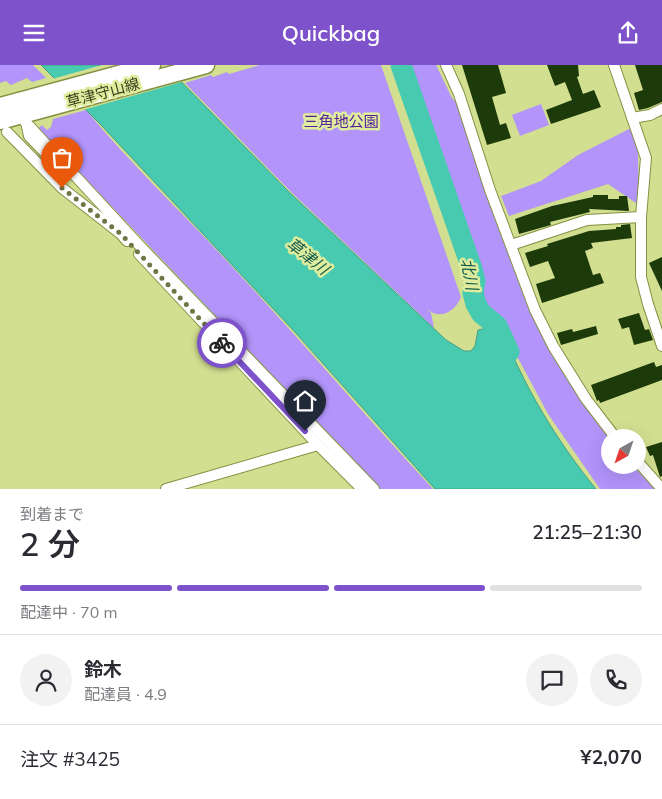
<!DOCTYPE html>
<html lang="ja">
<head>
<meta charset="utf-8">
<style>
	body { margin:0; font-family:Mulish,"Noto Sans JP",sans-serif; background:#f2f2f3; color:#2b2b33; height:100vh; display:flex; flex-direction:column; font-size:19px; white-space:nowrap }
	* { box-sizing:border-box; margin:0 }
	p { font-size:16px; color:#7c7c81 }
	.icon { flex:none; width:28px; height:28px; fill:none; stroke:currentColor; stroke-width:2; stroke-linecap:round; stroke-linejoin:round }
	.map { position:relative; height:424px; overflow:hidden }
	.details { display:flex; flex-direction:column; background:#fff; flex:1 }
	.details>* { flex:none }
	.needle { width:32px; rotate:220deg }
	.buttons { position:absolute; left:601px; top:364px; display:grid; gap:10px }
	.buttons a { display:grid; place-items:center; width:45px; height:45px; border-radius:50%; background:#fff; box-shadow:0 5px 20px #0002; font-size:25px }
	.pin { position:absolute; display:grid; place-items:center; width:42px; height:42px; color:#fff; margin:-51px -21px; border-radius:50% 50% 50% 0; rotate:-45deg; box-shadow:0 0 5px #0007 }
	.pin .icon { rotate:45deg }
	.courier { position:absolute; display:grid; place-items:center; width:50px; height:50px; margin:-25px; border:4px solid #7d52cb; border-radius:50%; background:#fff; color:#222; box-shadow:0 1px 6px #0007 }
	.overview em { font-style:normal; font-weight:600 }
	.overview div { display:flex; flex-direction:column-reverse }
	.overview { display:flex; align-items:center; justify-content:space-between; height:85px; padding:0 20px }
	h1 { font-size:32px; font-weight:600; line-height:38px }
	.bar { display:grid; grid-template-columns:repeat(4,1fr); gap:8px 5px; align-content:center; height:60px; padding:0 20px }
	.bar i { height:6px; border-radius:4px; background:#e1e1e2 }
	.bar .current { background:#7d52cb }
	.bar p { grid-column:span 4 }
	.line { display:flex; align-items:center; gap:12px; padding:0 20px; border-top:1px solid #e1e1e2 }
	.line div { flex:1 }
	.round { display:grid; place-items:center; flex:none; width:52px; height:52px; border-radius:26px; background:#f2f2f3 }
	header { display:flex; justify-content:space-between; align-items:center; height:65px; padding:0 20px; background:#7d52cb; color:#fff; font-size:22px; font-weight:600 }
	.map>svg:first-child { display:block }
	.green { fill:#b294fa }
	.water { fill:#47caaf; stroke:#43a083 }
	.pier { fill:#d2df90 }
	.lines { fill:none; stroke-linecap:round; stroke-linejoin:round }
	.river { stroke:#47caaf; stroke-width:21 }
	.building { fill:#1c3a0a }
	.minor-casing { stroke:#859043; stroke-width:12 }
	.primary-casing { stroke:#859043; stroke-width:19 }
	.minor { stroke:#fff; stroke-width:10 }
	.primary { stroke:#fff; stroke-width:16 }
	.done { stroke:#6f7645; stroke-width:5; stroke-dasharray:0 9 }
	.route { stroke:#7d52cb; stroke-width:6 }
	.labels { text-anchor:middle; stroke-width:5; stroke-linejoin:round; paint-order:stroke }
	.street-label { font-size:15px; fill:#393e1d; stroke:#dfec9d }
	.park-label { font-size:15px; fill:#54209a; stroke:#dfec9d }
	.water-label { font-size:16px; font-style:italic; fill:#125b4c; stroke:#dfec9d }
</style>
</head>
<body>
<header><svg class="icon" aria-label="menu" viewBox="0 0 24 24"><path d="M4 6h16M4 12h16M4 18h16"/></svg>Quickbag<svg class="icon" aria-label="share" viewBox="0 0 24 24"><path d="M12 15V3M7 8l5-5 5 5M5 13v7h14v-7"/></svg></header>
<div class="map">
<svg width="662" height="424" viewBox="0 0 662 424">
	<rect width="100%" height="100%" fill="#d2df90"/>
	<!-- green -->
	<g class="green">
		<path d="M0,0H33L46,13L32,17L27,13L11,20L6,16L0,18Z"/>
		<path d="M260,0H381L461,232C457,243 445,253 433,248C425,244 418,234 412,229L431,248L434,263L289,125L185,18L211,10L213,12L227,7L229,9Z"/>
		<path d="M409,0H436L452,33L459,40L547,278L577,330L610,375V400H632L655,424H600L548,349L511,280L500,254L483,245L479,234L480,212Z"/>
		<path d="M541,39L549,60L520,71L512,50Z"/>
		<path d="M86,45C133,102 188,153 238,208C304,279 367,353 433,424H380L38,64L42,60L47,65L51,62L53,54Z"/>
		<path d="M631,63L638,88L639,140L608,119L509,151L501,131L541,116L578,90Z"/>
	</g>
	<!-- water -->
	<path class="water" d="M41,0H165L288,126L446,275L464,286H471L475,281L478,265L500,260C523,320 556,375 596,424H435L293,265L101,60Z"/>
	<!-- pier -->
	<path class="pier" d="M102,0H168L185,16L83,45L52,14Z"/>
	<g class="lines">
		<!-- river -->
		<path class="river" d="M401,0L472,204L475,216L473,228L476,239L481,248L497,261L509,287"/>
	</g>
	<!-- building -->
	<g class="building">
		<path d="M462,0H498L506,28L492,32L500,60L506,58L511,73L487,80Z"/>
		<path d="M547,0H578L579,11L577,12L583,29L594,25L601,42L551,59L546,45L572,35L565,17L555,21Z"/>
		<path d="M635,0H662V37L648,43L639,45L634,28L643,25Z"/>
		<path d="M593,130H608V134H619V131H627L629,146L589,144L590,147L550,157L551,160L519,169L515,154L552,141L593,132Z"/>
		<path d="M630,159L632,173L591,178L593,183L585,186L593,210L600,208L604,218L542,238L536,219L555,213L548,196L530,202L525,188L548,181L547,179L589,166L616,164V162H621V160Z"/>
		<path d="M662,192V226L649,198Z"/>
		<path d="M639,248L645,265L649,264L653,275L634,280L629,262L622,264L618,254Z"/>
		<path d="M596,261L598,269L561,280L557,268L572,264L573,267Z"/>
		<path d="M654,297L656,302L662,300V315L600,338L599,335L597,336L591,320Z"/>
		<path d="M662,377V411L660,412L653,390L650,391L646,382Z"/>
	</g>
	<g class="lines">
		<!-- minor casing -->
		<g class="minor-casing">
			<g id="minor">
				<path d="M446,0L459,29L490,125L535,245L553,281L586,334L615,372"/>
				<path d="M614,0L646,93L641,152V212L648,239L662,281"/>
				<path d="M20,51L139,180L374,424"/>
				<path d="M632,53L650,50L662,44"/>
				<path d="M26,57L29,71L59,102"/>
				<path d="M7,67L62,123L121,169L127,176"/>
				<path d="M511,180L587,155L641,152"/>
				<path d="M139,189L318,380L362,424"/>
				<path d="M638,397L662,424"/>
				<path d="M166,424L318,380"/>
			</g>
		</g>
		<!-- primary casing -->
		<g class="primary-casing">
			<g id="primary">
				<path d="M0,41L152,0"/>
				<path d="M0,56L206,0"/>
			</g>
		</g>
		<!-- minor -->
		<use href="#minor" class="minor"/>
		<!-- primary -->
		<use href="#primary" class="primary"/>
	</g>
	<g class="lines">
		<!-- done -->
		<path class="done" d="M62,123L121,169L222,278"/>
		<!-- route -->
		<path class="route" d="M222,278L305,366"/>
	</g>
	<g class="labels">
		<!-- street labels -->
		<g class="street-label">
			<text transform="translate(103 28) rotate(-15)" y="5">草津守山線</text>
		</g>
		<!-- park labels -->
		<g class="park-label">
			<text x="341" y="62">三角地公園</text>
		</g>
		<!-- water labels -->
		<g class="water-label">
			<text transform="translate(308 191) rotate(38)" y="6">草津川</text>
			<text transform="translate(470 209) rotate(79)" y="6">北川</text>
		</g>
	</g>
</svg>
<div class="buttons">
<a><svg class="needle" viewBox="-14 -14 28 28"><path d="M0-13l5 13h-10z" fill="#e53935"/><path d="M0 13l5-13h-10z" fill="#7c7c81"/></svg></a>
</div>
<div class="pin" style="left:62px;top:123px;background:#ea580c"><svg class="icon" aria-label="bag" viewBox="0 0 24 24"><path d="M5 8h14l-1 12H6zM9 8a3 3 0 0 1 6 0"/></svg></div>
<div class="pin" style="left:305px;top:366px;background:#1f2937"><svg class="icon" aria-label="home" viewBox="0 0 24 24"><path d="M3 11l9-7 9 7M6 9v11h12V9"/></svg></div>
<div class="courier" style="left:222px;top:278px"><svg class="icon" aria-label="bike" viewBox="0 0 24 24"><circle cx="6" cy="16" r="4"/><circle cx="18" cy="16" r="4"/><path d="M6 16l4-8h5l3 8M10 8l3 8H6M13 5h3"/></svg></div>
</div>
<section class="details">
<div class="overview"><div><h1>2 分</h1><p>到着まで</p></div><em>21:25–21:30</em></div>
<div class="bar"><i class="current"></i><i class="current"></i><i class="current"></i><i></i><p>配達中 · 70 m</p></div>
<div class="line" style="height:90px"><a class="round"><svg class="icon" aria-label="person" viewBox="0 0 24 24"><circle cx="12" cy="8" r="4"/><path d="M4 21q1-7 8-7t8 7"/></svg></a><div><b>鈴木</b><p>配達員 · 4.9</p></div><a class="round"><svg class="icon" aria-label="chat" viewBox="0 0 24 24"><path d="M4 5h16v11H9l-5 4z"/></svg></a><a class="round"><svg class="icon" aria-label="phone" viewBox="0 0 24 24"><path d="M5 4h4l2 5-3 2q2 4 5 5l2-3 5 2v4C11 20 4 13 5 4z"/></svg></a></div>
<div class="line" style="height:65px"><div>注文 #3425</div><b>¥2,070</b></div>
</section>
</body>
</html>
